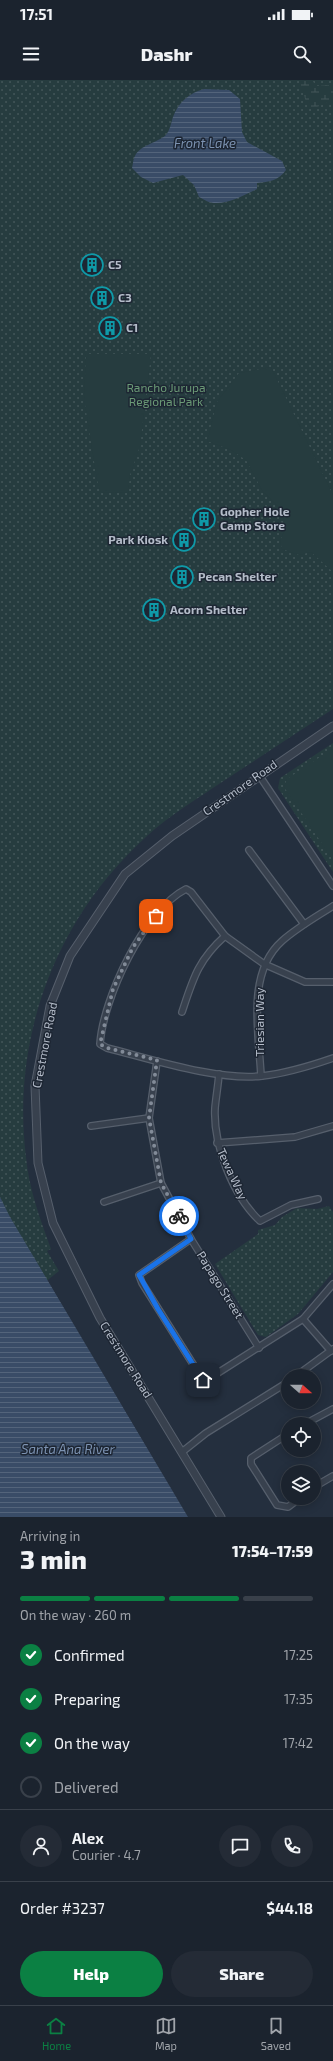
<!DOCTYPE html>
<html lang="en">
<head>
<meta charset="utf-8">
<style>
	body { margin:0; font-family:"Exo 2",sans-serif; background:#242b36; color:#f1f3f6; height:100vh; display:flex; flex-direction:column; font-size:15px; white-space:nowrap }
	* { box-sizing:border-box; margin:0 }
	p { font-size:13px; color:#a0a4aa }
	.icon { flex:none; width:22px; height:22px; fill:none; stroke:currentColor; stroke-width:2; stroke-linecap:round; stroke-linejoin:round }
	.map { position:relative; height:1437px; overflow:hidden }
	.sheet { display:flex; flex-direction:column; background:#1b232e; flex:1 }
	.sheet>* { flex:none }
	.needle { width:26px; rotate:111deg }
	.tools { position:absolute; left:281px; top:1289px; display:grid; gap:8px }
	.tools a { display:grid; place-items:center; width:40px; height:40px; border-radius:50%; background:#1b232e; box-shadow:0 2px 10px #0003,0 0 0 1px #39404a; font-size:20px }
	.pin { position:absolute; display:grid; place-items:center; width:34px; height:34px; color:#fff; margin:-17px; border-radius:8px; box-shadow:0 2px 6px #0006 }
	.courier { position:absolute; display:grid; place-items:center; width:40px; height:40px; margin:-20px; border:3px solid #1a73e8; border-radius:50%; background:#fff; color:#222; box-shadow:0 1px 5px #0007 }
	.headline em { font-style:normal; font-weight:800 }
	.headline div { display:flex; flex-direction:column-reverse }
	.headline { display:flex; align-items:center; justify-content:space-between; height:68px; padding:0 20px }
	h1 { font-size:26px; font-weight:800; line-height:30px }
	.bar { display:grid; grid-template-columns:repeat(4,1fr); gap:6px 4px; align-content:center; height:48px; padding:0 20px }
	.bar i { height:5px; border-radius:3px; background:#39404a }
	.bar .active { background:#0b8043 }
	.bar p { grid-column:span 4 }
	.line { display:flex; align-items:center; gap:10px; padding:0 20px; border-top:1px solid #39404a }
	.line div { flex:1 }
	.round { display:grid; place-items:center; flex:none; width:42px; height:42px; border-radius:21px; background:#242b36 }
	ol { padding:0 20px; list-style:none }
	li { display:flex; align-items:center; gap:12px; height:44px }
	li p { margin-inline-start:auto }
	li .icon { padding:4px; border-radius:50%; background:#0b8043; color:#fff; stroke-width:4 }
	li:last-child { color:#a0a4aa }
	li i { width:22px; height:22px; border:2px solid #39404a; border-radius:50% }
	.action { display:flex; gap:8px; margin-top:auto; padding:8px 20px }
	.action a { flex:1; height:46px; border-radius:24px; background:#0b8043; color:#fff; font-size:16px; font-weight:800; line-height:46px; text-align:center }
	.action a+a { background:#242b36; color:#f1f3f6 }
	.status { display:flex; justify-content:space-between; align-items:center; height:28px; padding:0 20px; background:#1b232e; direction:ltr }
	.status svg { height:11px; fill:currentColor }
	header { display:flex; justify-content:space-between; align-items:center; height:52px; padding:0 20px; background:#1b232e; font-size:18px; font-weight:800 }
	.tab-bar { display:flex; justify-content:space-around; align-items:center; height:56px; border-top:1px solid #39404a; background:#1b232e; font-size:11px; color:#a0a4aa }
	.tab-bar a { display:grid; justify-items:center; gap:2px }
	.tab-bar .active { color:#0b8043 }
	.map>svg:first-child { display:block }
	.grass { fill:url(#grass-dots) }
	.wetland { fill:url(#wetland-marsh) }
	.garden { fill:#263c3f }
	.water { fill:url(#water-rules) }
	.lines { fill:none; stroke-linecap:round; stroke-linejoin:round }
	.minor-casing { stroke:#565f6c; stroke-width:8 }
	.tertiary-casing { stroke:#565f6c; stroke-width:9 }
	.minor { stroke:#38414e; stroke-width:5.5 }
	.tertiary { stroke:#38414e; stroke-width:7 }
	.done { stroke:#828b98; stroke-width:4; stroke-dasharray:0 7.2 }
	.route { stroke:#1a73e8; stroke-width:5 }
	.labels { text-anchor:middle; stroke-width:3; stroke-linejoin:round; paint-order:stroke }
	.poi-label { font-size:12px; font-weight:bold; fill:#b4bcc9; stroke:#1d2633; text-anchor:start }
	.park-label { font-size:12px; fill:#6b9a76; stroke:#1d2633 }
	.street-label { font-size:12px; fill:#b4bcc9; stroke:#1d2633 }
	.water-label { font-size:13px; font-style:italic; fill:#7c92b1; stroke:#1d2633 }
</style>
</head>
<body>
<div class="status"><b>17:51</b><svg viewBox="0 0 49 12"><path d="M0 12V9h3v3zM5 12V6h3v6zM10 12V3h3v9zM15 12V0h3v12zM26 1h20v11H26zM47 4h2v5h-2z"/></svg></div>
<header><svg class="icon" aria-label="menu" viewBox="0 0 24 24"><path d="M4 6h16M4 12h16M4 18h16"/></svg>Dashr<svg class="icon" aria-label="search" viewBox="0 0 24 24"><circle cx="10" cy="10" r="6"/><path d="M15 15l6 6"/></svg></header>
<div class="map">
<svg width="333" height="1437" viewBox="0 0 333 1437">
	<defs>
		<pattern id="grass-dots" width="8" height="8" patternUnits="userSpaceOnUse"><rect width="8" height="8" fill="#263c3f"/><path d="M2 2h.1M6 6h.1" fill="none" stroke="#435659" stroke-width="1.8" stroke-linecap="round"/></pattern>
		<pattern id="wetland-marsh" width="20" height="14" patternUnits="userSpaceOnUse"><rect width="20" height="14" fill="#263c3f"/><path d="M1 5h8M5 5V1M11 12h8M15 12V8" fill="none" stroke="#435659"/></pattern>
		<pattern id="water-rules" width="6" height="5" patternUnits="userSpaceOnUse"><rect width="6" height="5" fill="#394c67"/><path d="M0 2.5h6" fill="none" stroke="#53647b"/></pattern>
	</defs>
	<rect width="100%" height="100%" fill="#242f3e"/>
	<!-- grass -->
	<g class="grass">
		<path d="M0,0H333V629C296,653 259,678 222,702C197,719 170,735 147,756C57,837 11,956 26,1077C29,1109 40,1139 51,1169L47,1171L59,1191L0,1238Z"/>
		<path d="M333,663V792L278,708L280,698Z"/>
		<path d="M329,1126L333,1132V1192L298,1234L266,1257L258,1255L215,1184L258,1154V1150L275,1145L282,1137L297,1128L317,1129Z"/>
	</g>
	<!-- wetland -->
	<path class="wetland" d="M299,0H312L316,6L330,5L333,3V20L315,28H308Z"/>
	<!-- garden -->
	<g class="garden">
		<path d="M86,274H151L140,366L130,395L128,413L101,412L97,400L84,318Z"/>
		<path d="M271,287L333,415V492L311,472L299,475L282,469L280,461L286,447L281,429L263,412L246,380L231,370L207,361L217,322L239,293Z"/>
		<path d="M332,669L333,671V780L284,707L287,699Z"/>
	</g>
	<!-- water -->
	<g class="water">
		<path d="M204,9L229,10L240,19L242,52L247,62L282,81L286,90C278,101 269,102 257,103V109C244,115 229,124 214,123C209,123 203,119 199,117L194,105L183,95L153,103L141,97L132,88C133,85 133,79 135,76C140,65 157,63 166,55C170,50 171,43 173,37C178,23 189,13 204,9Z"/>
		<path d="M0,1117L10,1137L188,1437H0Z"/>
	</g>
	<g class="lines">
		<!-- minor casing -->
		<g class="minor-casing">
			<g id="minor">
				<path d="M259,695L333,806"/>
				<path d="M249,770L304,844"/>
				<path d="M333,902H305L264,884L225,856L191,812L186,809C144,830 103,919 100,964L107,968C151,979 218,1001 262,996C287,993 310,986 333,978"/>
				<path d="M182,932C193,899 198,880 225,856"/>
				<path d="M157,981L149,1038L161,1103L191,1159L259,1268"/>
				<path d="M219,994C218,1006 216,1017 215,1028C213,1065 233,1116 260,1141L291,1125L318,1119"/>
				<path d="M261,996C259,953 246,893 282,861C298,847 316,837 333,826"/>
				<path d="M91,1046L149,1038"/>
				<path d="M217,1063L295,1057L333,1046"/>
				<path d="M104,1122L161,1103"/>
				<path d="M191,1159L139,1195L142,1203L203,1300L210,1298L303,1239L333,1204"/>
				<path d="M303,1239L331,1271"/>
				<path d="M296,1296L333,1269"/>
				<path d="M305,1344L333,1329"/>
				<path d="M288,1354L251,1378V1384L277,1425L288,1427L300,1418"/>
				<path d="M182,1372L206,1353L288,1302"/>
				<path d="M314,1407L333,1396"/>
			</g>
		</g>
		<!-- tertiary casing -->
		<g class="tertiary-casing">
			<path id="tertiary" d="M221,1437L100,1238L53,1143L38,1083L35,1006L50,926L70,876L125,794L172,756L333,646"/>
		</g>
		<!-- minor -->
		<use href="#minor" class="minor"/>
		<!-- tertiary -->
		<use href="#tertiary" class="tertiary"/>
	</g>
	<g class="lines">
		<!-- done -->
		<path class="done" d="M156,836L133,867L113,909L100,964L107,968L157,980L149,1038L161,1103L179,1136"/>
		<!-- route -->
		<path class="route" d="M179,1136L191,1159L139,1195L158,1229L203,1300"/>
	</g>
	<!-- icons -->
	<defs>
		<g id="building-ring" transform="scale(1.15)"><circle r="9.5" fill="#1d2633" stroke="#0f9aa8" stroke-width="1.5"/><path d="M-4-6H4V6H1V3H-1V6H-4ZM-2.5-4.3h1.7v1.8h-1.7ZM.8-4.3h1.7v1.8H.8ZM-2.5-1h1.7V.8h-1.7ZM.8-1h1.7V.8H.8Z" fill="#0f9aa8"/></g>
	</defs>
	<g fill-rule="evenodd">
		<use href="#building-ring" x="92" y="185"/>
		<use href="#building-ring" x="102" y="218"/>
		<use href="#building-ring" x="110" y="248"/>
		<use href="#building-ring" x="204" y="439"/>
		<use href="#building-ring" x="184" y="460"/>
		<use href="#building-ring" x="182" y="497"/>
		<use href="#building-ring" x="154" y="530"/>
	</g>
	<g class="labels">
		<!-- poi labels -->
		<g class="poi-label">
			<text x="108" y="189">C5</text>
			<text x="118" y="222">C3</text>
			<text x="126" y="252">C1</text>
			<text x="220" y="436">Gopher Hole<tspan x="220" dy="14">Camp Store</tspan></text>
			<text x="168" y="464" text-anchor="end">Park Kiosk</text>
			<text x="198" y="501">Pecan Shelter</text>
			<text x="170" y="534">Acorn Shelter</text>
		</g>
		<!-- park labels -->
		<g class="park-label">
			<text x="166" y="312">Rancho Jurupa<tspan x="166" dy="14">Regional Park</tspan></text>
		</g>
		<!-- street labels -->
		<g class="street-label">
			<text transform="translate(240 708) rotate(-35)" y="4">Crestmore Road</text>
			<text transform="translate(260 942) rotate(-90)" y="4">Triesian Way</text>
			<text transform="translate(45 965) rotate(-79)" y="4">Crestmore Road</text>
			<text transform="translate(232 1094) rotate(65)" y="4">Tewa Way</text>
			<text transform="translate(220 1205) rotate(58)" y="4">Papago Street</text>
			<text transform="translate(126 1280) rotate(58)" y="4">Crestmore Road</text>
		</g>
		<!-- water labels -->
		<g class="water-label">
			<text x="205" y="68">Front Lake</text>
			<text x="68" y="1374">Santa Ana River</text>
		</g>
	</g>
</svg>
<div class="tools">
<a><svg class="needle" viewBox="-14 -14 28 28"><path d="M0-13l5 13h-10z" fill="#e53935"/><path d="M0 13l5-13h-10z" fill="#a0a4aa"/></svg></a>
<a><svg class="icon" aria-label="locate" viewBox="0 0 24 24"><circle cx="12" cy="12" r="6"/><path d="M12 2v4M12 18v4M2 12h4M18 12h4"/></svg></a>
<a><svg class="icon" aria-label="layers" viewBox="0 0 24 24"><path d="M12 4l9 5-9 5-9-5zM3 14l9 5 9-5"/></svg></a>
</div>
<div class="pin" style="left:156px;top:836px;background:#ea580c"><svg class="icon" aria-label="bag" viewBox="0 0 24 24"><path d="M5 8h14l-1 12H6zM9 8a3 3 0 0 1 6 0"/></svg></div>
<div class="pin" style="left:203px;top:1300px;background:#1f2937"><svg class="icon" aria-label="home" viewBox="0 0 24 24"><path d="M3 11l9-7 9 7M6 9v11h12V9"/></svg></div>
<div class="courier" style="left:179px;top:1136px"><svg class="icon" aria-label="bike" viewBox="0 0 24 24"><circle cx="6" cy="16" r="4"/><circle cx="18" cy="16" r="4"/><path d="M6 16l4-8h5l3 8M10 8l3 8H6M13 5h3"/></svg></div>
</div>
<section class="sheet">
<div class="headline"><div><h1>3 min</h1><p>Arriving in</p></div><em>17:54–17:59</em></div>
<div class="bar"><i class="active"></i><i class="active"></i><i class="active"></i><i></i><p>On the way · 260 m</p></div>
<ol>
<li><svg class="icon" aria-label="check" viewBox="0 0 24 24"><path d="M5 12l5 5 9-10"/></svg>Confirmed<p>17:25</p></li>
<li><svg class="icon" aria-label="check" viewBox="0 0 24 24"><path d="M5 12l5 5 9-10"/></svg>Preparing<p>17:35</p></li>
<li><svg class="icon" aria-label="check" viewBox="0 0 24 24"><path d="M5 12l5 5 9-10"/></svg>On the way<p>17:42</p></li>
<li><i></i>Delivered</li>
</ol>
<div class="line" style="height:72px"><a class="round"><svg class="icon" aria-label="person" viewBox="0 0 24 24"><circle cx="12" cy="8" r="4"/><path d="M4 21q1-7 8-7t8 7"/></svg></a><div><b>Alex</b><p>Courier · 4.7</p></div><a class="round"><svg class="icon" aria-label="chat" viewBox="0 0 24 24"><path d="M4 5h16v11H9l-5 4z"/></svg></a><a class="round"><svg class="icon" aria-label="phone" viewBox="0 0 24 24"><path d="M5 4h4l2 5-3 2q2 4 5 5l2-3 5 2v4C11 20 4 13 5 4z"/></svg></a></div>
<div class="line" style="height:52px"><div>Order #3237</div><b>$44.18</b></div>
<div class="action"><a>Help</a><a>Share</a></div>
</section>
<nav class="tab-bar">
<a class="active"><svg class="icon" aria-label="home" viewBox="0 0 24 24"><path d="M3 11l9-7 9 7M6 9v11h12V9"/></svg>Home</a>
<a><svg class="icon" aria-label="map" viewBox="0 0 24 24"><path d="M3 6l6-2 6 2 6-2v14l-6 2-6-2-6 2zM9 4v14M15 6v14"/></svg>Map</a>
<a><svg class="icon" aria-label="saved" viewBox="0 0 24 24"><path d="M7 4h10v16l-5-4-5 4z"/></svg>Saved</a>
</nav>
</body>
</html>
